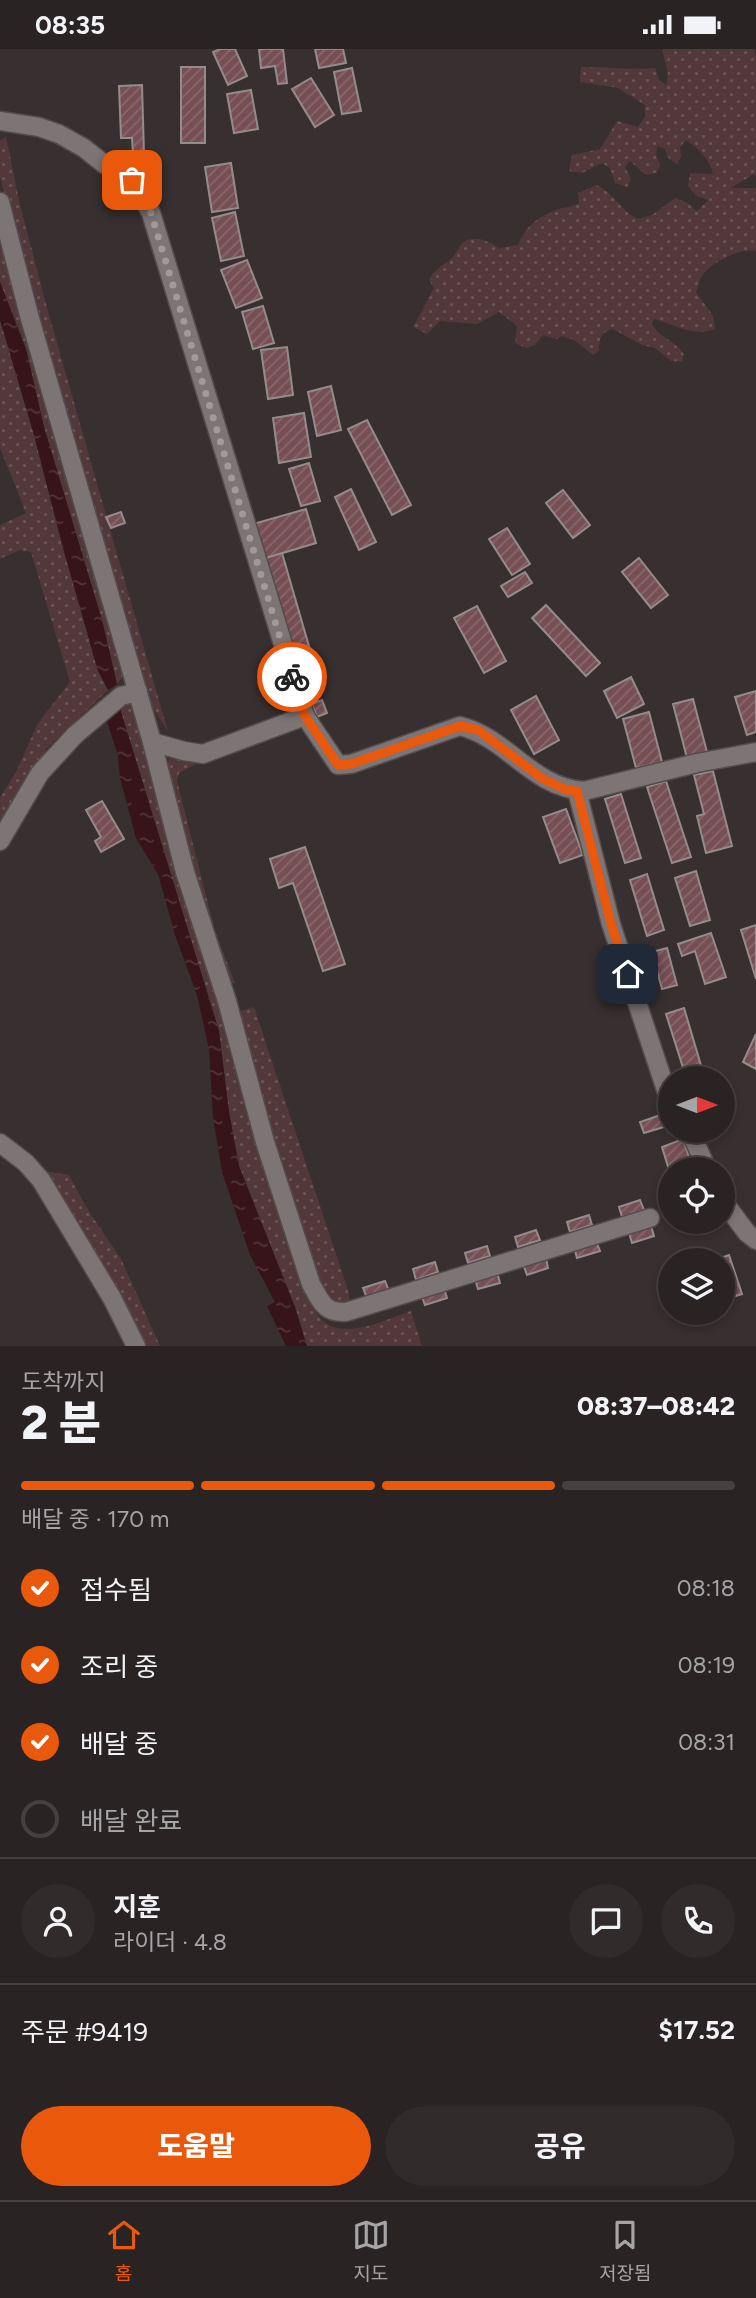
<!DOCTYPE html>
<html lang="ko">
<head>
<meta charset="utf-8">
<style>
	body { margin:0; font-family:Figtree,"Noto Sans KR",sans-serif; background:#312b2c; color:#f1f3f6; height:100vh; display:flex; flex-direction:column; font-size:26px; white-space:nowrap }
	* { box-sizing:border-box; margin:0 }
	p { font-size:23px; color:#a5a4a6 }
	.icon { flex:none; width:38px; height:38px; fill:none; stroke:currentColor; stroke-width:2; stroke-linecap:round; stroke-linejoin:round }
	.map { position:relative; height:1297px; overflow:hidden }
	.details { display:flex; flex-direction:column; background:#292324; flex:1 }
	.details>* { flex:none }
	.needle { width:46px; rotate:90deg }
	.fabs { position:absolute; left:658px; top:1017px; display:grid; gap:14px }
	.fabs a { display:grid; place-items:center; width:77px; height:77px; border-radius:50%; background:#292324; box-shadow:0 4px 10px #0003,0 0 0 2px #454041; font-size:35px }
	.pin { position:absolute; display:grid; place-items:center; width:60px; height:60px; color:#fff; margin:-30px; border-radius:14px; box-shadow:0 4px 10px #0006 }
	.courier { position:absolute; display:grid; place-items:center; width:70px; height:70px; margin:-35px; border:5px solid #ea580c; border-radius:50%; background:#fff; color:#222; box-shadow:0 2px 9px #0007 }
	.headline em { font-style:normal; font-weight:800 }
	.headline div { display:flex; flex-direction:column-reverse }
	.headline { display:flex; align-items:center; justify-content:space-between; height:119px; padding:0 21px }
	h1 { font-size:46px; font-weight:800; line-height:52px }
	.bar { display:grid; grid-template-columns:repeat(4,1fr); gap:10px 7px; align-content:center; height:84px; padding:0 21px }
	.bar i { height:9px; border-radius:5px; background:#454041 }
	.bar .on { background:#ea580c }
	.bar p { grid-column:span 4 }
	.line { display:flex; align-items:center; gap:18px; padding:0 21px; border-top:2px solid #454041 }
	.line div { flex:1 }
	.round { display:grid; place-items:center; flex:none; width:74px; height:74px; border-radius:37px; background:#312b2c }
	ol { padding:0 21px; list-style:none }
	li { display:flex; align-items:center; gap:21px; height:77px }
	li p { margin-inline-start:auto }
	li .icon { padding:7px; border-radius:50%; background:#ea580c; color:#fff; stroke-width:4 }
	li:last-child { color:#a5a4a6 }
	li i { width:38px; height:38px; border:4px solid #454041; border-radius:50% }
	.action { display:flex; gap:14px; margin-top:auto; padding:14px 21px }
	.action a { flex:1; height:80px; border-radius:42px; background:#ea580c; color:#fff; font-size:28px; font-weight:800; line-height:80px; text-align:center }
	.action a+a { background:#312b2c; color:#f1f3f6 }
	.status { display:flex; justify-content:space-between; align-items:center; height:49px; padding:0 35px; background:#292324; direction:ltr }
	.status svg { height:19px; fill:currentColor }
	.dock { display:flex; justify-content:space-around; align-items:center; height:98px; border-top:2px solid #454041; background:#292324; font-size:19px; color:#a5a4a6 }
	.dock a { display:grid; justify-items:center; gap:4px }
	.dock .on { color:#ea580c }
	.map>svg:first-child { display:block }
	.grass { fill:url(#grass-dots) }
	.water { fill:url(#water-ripples) }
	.building { fill:url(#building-hatch); stroke:#948b8c; stroke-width:2 }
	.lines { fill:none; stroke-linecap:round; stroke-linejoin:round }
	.street-casing { stroke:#524c4c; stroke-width:21 }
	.street { stroke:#7d7475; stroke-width:18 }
	.done { stroke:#a09a9a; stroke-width:7; stroke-dasharray:0 12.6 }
	.route { stroke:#ea580c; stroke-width:9 }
</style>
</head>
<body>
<div class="status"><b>08:35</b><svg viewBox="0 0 49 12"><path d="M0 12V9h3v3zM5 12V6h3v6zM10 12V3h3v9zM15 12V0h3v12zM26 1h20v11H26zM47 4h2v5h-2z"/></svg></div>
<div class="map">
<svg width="756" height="1297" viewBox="0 0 756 1297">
	<defs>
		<pattern id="grass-dots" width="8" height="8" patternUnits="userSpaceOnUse" patternTransform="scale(1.75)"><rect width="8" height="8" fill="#52383b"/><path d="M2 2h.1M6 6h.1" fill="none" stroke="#6a5456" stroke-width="1.8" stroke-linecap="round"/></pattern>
		<pattern id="water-ripples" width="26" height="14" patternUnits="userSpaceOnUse" patternTransform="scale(1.75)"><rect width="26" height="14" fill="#36141a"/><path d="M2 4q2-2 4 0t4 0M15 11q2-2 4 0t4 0" fill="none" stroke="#52353a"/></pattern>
		<pattern id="building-hatch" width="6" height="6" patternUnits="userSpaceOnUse" patternTransform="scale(1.75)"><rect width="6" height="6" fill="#764f54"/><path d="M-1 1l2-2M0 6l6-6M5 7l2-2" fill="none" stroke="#89676c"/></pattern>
	</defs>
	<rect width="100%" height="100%" fill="#372f30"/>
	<!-- grass -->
	<g class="grass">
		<path d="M662,0H754L756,8V127L754,125L731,139H756V202C739,199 711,213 702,227C699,232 698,238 696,243L713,267L715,280C693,289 675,275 654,270L652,275C660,290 677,292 684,306L682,313L671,312L655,299L642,296L613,280C601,283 599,289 599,302L593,306L574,291L562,287L557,290L543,286L535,296L526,299L515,294L517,277L499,263L477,275L440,272L427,285L413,278L434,239L429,231C436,218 443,217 453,208C457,204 458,198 462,194C474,185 489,192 499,199L518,196C526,177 536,169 556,161C564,158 571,159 579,154L578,144L596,136C614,144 620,161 638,170L652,166L675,149L686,153L697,162L708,151L696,147L688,137L690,124L713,125C710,110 699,100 686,91L680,98L681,108L677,115L669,110L665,100L657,97L656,106L660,116L657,124L646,126L630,112L625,118L631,130L627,138L615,134L610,119L602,114L582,124L569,122L572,106L600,100L617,72L638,78L645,68V56L618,39L580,33L581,18C607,18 630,21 655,19L659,31L666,36L668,25Z"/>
		<path d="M6,88L20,156L49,266L168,683L151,656L97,477L8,158L0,128V91Z"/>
		<path d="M0,183L124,627L117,635L102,571L44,378L26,300L0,233Z"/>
		<path d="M0,271L34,386L63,499L98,622L108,641L47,699L0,776V749L16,723L38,674L70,633L31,503L20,501L0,510V476L26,464L0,399Z"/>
		<path d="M124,653L131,657L135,663L300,1224C306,1238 310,1258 321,1270C342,1293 387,1270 411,1262L422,1297H307L295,1258L239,1117L229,1063L219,982L119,656Z"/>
		<path d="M171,705L206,710L179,724L177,732L215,882L235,934L225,932L188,822L165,720Z"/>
		<path d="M254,958L349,1244V1254L336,1255L319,1240L247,1007L238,968L241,962Z"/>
		<path d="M43,1122L69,1126L86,1158L121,1210L160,1297H141Z"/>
	</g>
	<!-- water -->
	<g class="water">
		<path d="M0,233L26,300L44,378L102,571L117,635L108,641L98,622L63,499L34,386L0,271Z"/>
		<path d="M119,656L219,982L229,1063L239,1117L295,1258L307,1297H286L267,1257L275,1253L250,1206L222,1123L213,1069L209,1000L197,946L175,886L158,825L136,789L120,729L118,707L106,669Z"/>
	</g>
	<!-- building -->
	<g class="building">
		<path d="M220,0H235L247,27L228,36L213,3Z"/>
		<path d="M259,0H283L287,34L278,35L275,17L261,19Z"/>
		<path d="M315,0H343L346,14L319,19Z"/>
		<rect x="181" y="18" width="24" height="76"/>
		<path d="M352,19L361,62L342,65L334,23Z"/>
		<path d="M311,29L334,66L315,78L292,40Z"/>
		<path d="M142,36L144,105H133L132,89H121L119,37Z"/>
		<path d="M251,41L258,80L234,84L227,45Z"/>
		<path d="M231,114L238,159L212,163L205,118Z"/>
		<path d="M235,163L244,207L221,212L212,169Z"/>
		<path d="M247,211L262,249L236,259L221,221Z"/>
		<path d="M263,257L274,294L253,300L242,263Z"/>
		<path d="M287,298L293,346L268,350L261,301Z"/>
		<path d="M331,337L341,381L317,387L308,343Z"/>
		<path d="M304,364L311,408L279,414L273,369Z"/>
		<path d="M367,371L411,456L392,466L348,380Z"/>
		<path d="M309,414L320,452L301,457L289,420Z"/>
		<path d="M351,440L376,493L359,501L335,448Z"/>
		<path d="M563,441L590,476L573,489L546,454Z"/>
		<path d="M306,460L316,494L263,510L253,475Z"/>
		<path d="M121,463L125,474L111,479L106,468Z"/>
		<path d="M507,479L530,515L512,526L489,490Z"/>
		<path d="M282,504L313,611L294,617L263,510Z"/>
		<path d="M639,509L668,546L651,559L622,523Z"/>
		<path d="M525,523L532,534L508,548L501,537Z"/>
		<path d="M546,556L600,614L586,627L532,569Z"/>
		<path d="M477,557L506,612L484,624L454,569Z"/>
		<path d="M631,628L644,655L617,669L604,642Z"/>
		<path d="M756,642V683L747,686L735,648Z"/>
		<path d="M536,647L559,691L534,705L511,661Z"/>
		<path d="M693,650L707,703L687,709L673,655Z"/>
		<path d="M322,651L327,664L317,668L312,655Z"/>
		<path d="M649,663L662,713L636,719L623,670Z"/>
		<path d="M713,722L732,797L706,804L697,767L704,765L694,726Z"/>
		<path d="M666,732L691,808L672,814L647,738Z"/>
		<path d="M621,745L641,809L625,814L605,750Z"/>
		<path d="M102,752L124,790L101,803L95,792L101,788L86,761Z"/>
		<path d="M566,760L583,806L560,814L543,768Z"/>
		<path d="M305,798L345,915L323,922L293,834L279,839L270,810Z"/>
		<path d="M696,822L710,871L690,877L675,829Z"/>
		<path d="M647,825L664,881L647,887L630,831Z"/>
		<path d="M756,876V930L741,881Z"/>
		<path d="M711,884L726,928L705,935L695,902L682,907L678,895Z"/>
		<path d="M667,899L677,936L662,940L652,903Z"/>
		<path d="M684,959L703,1023L686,1028L666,965Z"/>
		<path d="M756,985V1020L743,1013Z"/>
		<path d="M663,1065L667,1077L644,1084L640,1073Z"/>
		<path d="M683,1090L693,1120H670V1124L662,1098Z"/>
		<path d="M640,1151L644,1161L622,1168L619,1158Z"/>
		<path d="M589,1166L592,1176L570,1183L567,1173Z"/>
		<path d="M651,1177L654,1187L632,1194L629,1184Z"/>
		<path d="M536,1181L540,1191L518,1198L515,1188Z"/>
		<path d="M596,1192L600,1202L577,1209L574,1198Z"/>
		<path d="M487,1197L490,1207L468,1214L465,1204Z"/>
		<path d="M729,1206L742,1245L723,1251V1211H715Z"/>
		<path d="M546,1209L548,1219L527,1226L523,1215Z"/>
		<path d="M435,1213L438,1223L416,1231L413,1220Z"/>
		<path d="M497,1223L500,1234L478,1240L475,1230Z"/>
		<path d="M385,1232L389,1242L367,1249L363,1239Z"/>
		<path d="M444,1239L447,1249L425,1256L421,1245Z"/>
	</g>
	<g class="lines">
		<!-- street casing -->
		<g class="street-casing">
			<g id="street">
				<path d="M0,72L39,78L59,85L84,99L104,115L132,131L151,164L305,667L338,716L351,715L460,677C508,689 531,738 584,742L697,714L756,703"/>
				<path d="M0,153L29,266L152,693L185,823L227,952L265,1093L311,1235C321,1253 324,1264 346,1263L650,1169"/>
				<path d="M152,693L184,702L203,705L305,667"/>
				<path d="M577,742L611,875L670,1053"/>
				<path d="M0,792L40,724L75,686L121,647L138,643"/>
				<path d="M690,1082L707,1120"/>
				<path d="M0,1094L26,1114L41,1131L112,1249L136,1297"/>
				<path d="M723,1152L747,1184L756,1191"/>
			</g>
		</g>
		<!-- street -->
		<use href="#street" class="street"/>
	</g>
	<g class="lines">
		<!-- done -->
		<path class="done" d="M132,131L151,164L292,628"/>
		<!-- route -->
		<path class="route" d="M292,628L305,667L338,716L351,715L460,677L478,681L543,730L567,741L577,742L611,875L628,925"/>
	</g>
</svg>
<div class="fabs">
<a><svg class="needle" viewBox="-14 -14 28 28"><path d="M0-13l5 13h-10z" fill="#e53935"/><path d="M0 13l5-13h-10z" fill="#a5a4a6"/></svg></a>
<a><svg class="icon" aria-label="locate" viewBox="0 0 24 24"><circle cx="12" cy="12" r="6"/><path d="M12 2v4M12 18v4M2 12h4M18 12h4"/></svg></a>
<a><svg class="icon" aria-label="layers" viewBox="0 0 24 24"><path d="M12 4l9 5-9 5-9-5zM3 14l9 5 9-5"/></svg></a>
</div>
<div class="pin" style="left:132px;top:131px;background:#ea580c"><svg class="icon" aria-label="bag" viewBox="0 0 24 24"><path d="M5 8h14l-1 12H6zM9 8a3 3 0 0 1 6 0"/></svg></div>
<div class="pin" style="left:628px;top:925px;background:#1f2937"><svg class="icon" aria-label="home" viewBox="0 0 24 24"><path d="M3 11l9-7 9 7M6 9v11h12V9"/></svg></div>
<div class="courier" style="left:292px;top:628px"><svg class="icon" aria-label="bike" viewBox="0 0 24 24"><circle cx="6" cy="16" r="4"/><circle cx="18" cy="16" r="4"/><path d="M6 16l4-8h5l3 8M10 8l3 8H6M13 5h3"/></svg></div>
</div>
<section class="details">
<div class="headline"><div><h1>2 분</h1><p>도착까지</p></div><em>08:37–08:42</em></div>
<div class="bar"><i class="on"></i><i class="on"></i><i class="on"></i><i></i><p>배달 중 · 170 m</p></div>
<ol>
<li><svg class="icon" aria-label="check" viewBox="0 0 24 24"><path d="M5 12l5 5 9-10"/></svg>접수됨<p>08:18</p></li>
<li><svg class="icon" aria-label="check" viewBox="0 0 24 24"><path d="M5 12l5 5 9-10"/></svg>조리 중<p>08:19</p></li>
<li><svg class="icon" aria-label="check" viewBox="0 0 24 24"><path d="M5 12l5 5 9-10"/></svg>배달 중<p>08:31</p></li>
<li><i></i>배달 완료</li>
</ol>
<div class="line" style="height:126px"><a class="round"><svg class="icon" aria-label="person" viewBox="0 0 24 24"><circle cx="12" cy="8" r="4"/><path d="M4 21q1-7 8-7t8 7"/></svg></a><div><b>지훈</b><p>라이더 · 4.8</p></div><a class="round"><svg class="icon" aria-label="chat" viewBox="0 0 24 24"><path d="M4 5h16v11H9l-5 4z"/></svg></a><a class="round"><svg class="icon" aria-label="phone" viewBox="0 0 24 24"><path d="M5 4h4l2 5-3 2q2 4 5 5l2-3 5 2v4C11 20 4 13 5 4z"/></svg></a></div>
<div class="line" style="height:91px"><div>주문 #9419</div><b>$17.52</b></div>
<div class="action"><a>도움말</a><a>공유</a></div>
</section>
<nav class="dock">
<a class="on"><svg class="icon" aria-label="home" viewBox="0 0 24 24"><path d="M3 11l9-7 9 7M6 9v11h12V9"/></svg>홈</a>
<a><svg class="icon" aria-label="map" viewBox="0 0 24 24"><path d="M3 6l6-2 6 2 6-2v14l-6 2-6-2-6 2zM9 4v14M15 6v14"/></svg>지도</a>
<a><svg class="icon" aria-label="saved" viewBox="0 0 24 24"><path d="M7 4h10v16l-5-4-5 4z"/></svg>저장됨</a>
</nav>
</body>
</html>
